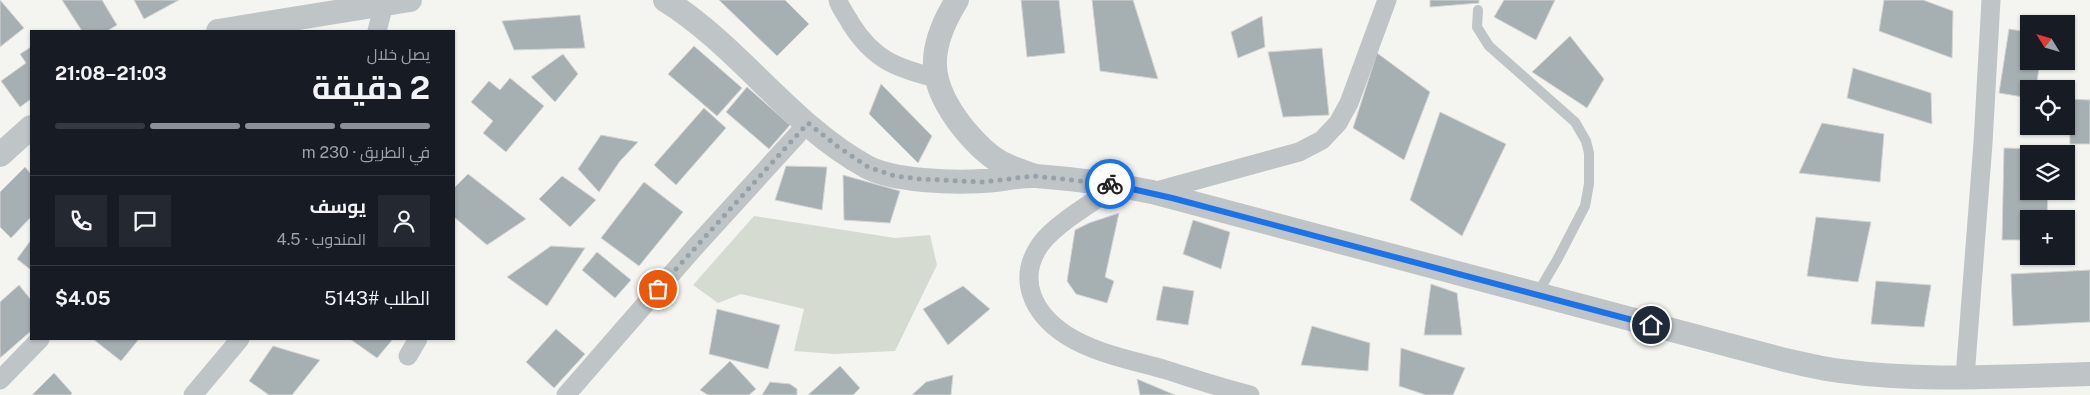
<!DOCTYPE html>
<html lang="ar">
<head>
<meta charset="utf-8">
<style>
	body { margin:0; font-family:"Public Sans",Cairo,sans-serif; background:#242831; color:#f1f3f6; direction:rtl; height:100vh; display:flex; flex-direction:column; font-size:19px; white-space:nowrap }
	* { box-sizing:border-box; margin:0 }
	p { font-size:16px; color:#9ea1a6 }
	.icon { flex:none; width:28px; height:28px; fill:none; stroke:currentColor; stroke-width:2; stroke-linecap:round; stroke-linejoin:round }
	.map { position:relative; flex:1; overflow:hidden; direction:ltr }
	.drawer { position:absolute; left:30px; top:30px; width:425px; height:310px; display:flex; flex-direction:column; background:#171b24; border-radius:0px; box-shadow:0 1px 4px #0004; direction:rtl }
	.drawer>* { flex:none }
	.needle { width:32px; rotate:307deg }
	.fabs { position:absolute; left:2020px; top:15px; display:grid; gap:10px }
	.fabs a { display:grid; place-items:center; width:55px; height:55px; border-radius:0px; background:#171b24; box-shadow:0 1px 4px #0004; font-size:25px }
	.pin { position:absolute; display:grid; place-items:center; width:42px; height:42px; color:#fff; margin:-21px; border:2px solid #fff; border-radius:50%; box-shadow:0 1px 5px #0007 }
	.courier { position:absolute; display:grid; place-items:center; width:50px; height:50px; margin:-25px; border:4px solid #1a73e8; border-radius:50%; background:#fff; color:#222; box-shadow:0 1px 6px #0007 }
	.summary em { font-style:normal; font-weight:700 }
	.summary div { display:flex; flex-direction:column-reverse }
	.summary { display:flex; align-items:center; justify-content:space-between; height:85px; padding:0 25px }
	h1 { font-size:32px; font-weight:700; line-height:38px }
	.bar { display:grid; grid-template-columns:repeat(4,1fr); gap:8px 5px; align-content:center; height:60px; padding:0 25px }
	.bar i { height:6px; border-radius:4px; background:#363941 }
	.bar .current { background:#8c9099 }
	.bar p { grid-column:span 4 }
	.line { display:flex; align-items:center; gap:12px; padding:0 25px; border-top:1px solid #363941 }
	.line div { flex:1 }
	.round { display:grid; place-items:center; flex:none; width:52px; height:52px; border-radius:0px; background:#242831 }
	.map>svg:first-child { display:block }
	.green { fill:#d5dbd1 }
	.building { fill:#a6afb2; stroke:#d5d5d3 }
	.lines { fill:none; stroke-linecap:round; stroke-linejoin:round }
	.service { stroke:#bfc4c6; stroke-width:10 }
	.minor { stroke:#bfc4c6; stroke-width:19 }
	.tertiary { stroke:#bfc4c6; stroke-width:24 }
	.done { stroke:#96a2a7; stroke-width:5; stroke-dasharray:0 9 }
	.route { stroke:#1a73e8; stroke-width:6 }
</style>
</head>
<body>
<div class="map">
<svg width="2090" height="395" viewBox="0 0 2090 395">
	<rect width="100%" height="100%" fill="#f4f4f0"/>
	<!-- green -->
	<path class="green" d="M754,216L895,238L930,235L937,265L895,351L834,354L794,351L804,309L741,294L718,303L693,285Z"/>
	<!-- building -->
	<g class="building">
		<path d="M0,0L24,28L0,47Z"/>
		<path d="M62,0H102L117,25L107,31H82Z"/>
		<path d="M134,0H179L144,19Z"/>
		<path d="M719,0H785L809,24L777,56Z"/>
		<path d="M1021,0H1059L1065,53L1027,57Z"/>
		<path d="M1092,0H1133L1158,79L1100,71Z"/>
		<path d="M1430,0H1479V3L1430,7Z"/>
		<path d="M1504,0H1555L1536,40L1494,17Z"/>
		<path d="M1884,0H1923L1953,11L1952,58L1879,31Z"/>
		<path d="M580,15L585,48L514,50L502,21Z"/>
		<path d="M1262,16L1265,47L1238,58L1231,32Z"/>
		<path d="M2009,29L2029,32V61H2040L2036,89H2029V98L1999,93Z"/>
		<path d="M1570,36L1604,79L1587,108L1532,72Z"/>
		<path d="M694,46L742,88L717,116L668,74Z"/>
		<path d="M31,47V99L20,107L1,81L26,63L20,54Z"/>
		<path d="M1322,48L1329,115L1283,117L1268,52Z"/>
		<path d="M1377,53L1430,92L1404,160L1353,128Z"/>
		<path d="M563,54L578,74L555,102L531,77Z"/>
		<path d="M1853,68L1931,93L1932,124L1847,98Z"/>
		<path d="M510,78L544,106L506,152L483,133L493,121L471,102L489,81L500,90Z"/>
		<path d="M881,84L932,136L918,163L869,114Z"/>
		<path d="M747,87L790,125L769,149L726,112Z"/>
		<path d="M2069,99L2090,100V144H2070Z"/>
		<path d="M704,108L726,128L676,185L654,165Z"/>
		<path d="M1440,112L1506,144L1462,236L1410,200Z"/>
		<path d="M1822,123L1884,134L1880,182L1799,173Z"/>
		<path d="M601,135L638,142L620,161L599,192L578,169Z"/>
		<path d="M2004,148L2049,149V154H2029V191H2048L2047,219H2029V240H2002Z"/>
		<path d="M786,166L827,167L822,210L775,200Z"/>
		<path d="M25,167L31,174V217L11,238L0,227V192Z"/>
		<path d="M468,174L526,219L487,245L454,217V188Z"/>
		<path d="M843,175L900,191L890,223L844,220Z"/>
		<path d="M562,176L596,200L570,227L539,199Z"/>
		<path d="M644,182L683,212L639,266L601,238Z"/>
		<path d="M1119,213L1105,277L1114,281L1107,303L1076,294L1067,281L1075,230L1089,223Z"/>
		<path d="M1816,217L1871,222L1858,282L1807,276Z"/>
		<path d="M1193,220L1230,232L1221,269L1183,254Z"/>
		<path d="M31,240V270L17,259Z"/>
		<path d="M551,246L585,248L547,306L507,277Z"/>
		<path d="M597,252L631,280L615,298L582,270Z"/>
		<path d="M2090,270V322L2013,326L2011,274Z"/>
		<path d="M1876,281L1931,285L1924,327L1871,324Z"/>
		<path d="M1431,284L1457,293L1462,335H1424Z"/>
		<path d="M19,285L31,300V331L0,358V302Z"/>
		<path d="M963,286L990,309L948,345L923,309Z"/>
		<path d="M1163,286L1194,291L1188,325L1156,320Z"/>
		<path d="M717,309L780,325L768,369L709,354Z"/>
		<path d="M1312,326L1370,343L1368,371L1301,365Z"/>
		<path d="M556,329L585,354L554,388L526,362Z"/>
		<path d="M93,339H139L121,361Z"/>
		<path d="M350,339H393L377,358Z"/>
		<path d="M273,346L320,360L292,395H269L249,381Z"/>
		<path d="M1401,348L1465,368L1453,395H1426L1399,386Z"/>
		<path d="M730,361L756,389L749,395H708L700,390Z"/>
		<path d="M840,366L860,388L853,395H808Z"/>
		<path d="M54,373L72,393L71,395H32Z"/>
		<path d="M953,375L951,395H912L926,382Z"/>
		<path d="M1137,379L1175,395H1140Z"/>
		<path d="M770,382L790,384L797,389V395H762Z"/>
	</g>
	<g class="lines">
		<!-- service -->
		<path class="service" d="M1478,10L1477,27L1489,46L1575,122L1586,141L1589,153V184L1585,206L1557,260L1537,294"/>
		<!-- minor -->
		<g class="minor">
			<path d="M838,0C840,8 847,16 851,24C874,60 896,68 936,78"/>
			<path d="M377,31L384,4"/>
			<path d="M1118,185C1096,200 1055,224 1040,245C1016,280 1034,314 1066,335C1094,353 1131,360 1163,369C1192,378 1221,388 1250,395"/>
			<path d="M1153,192L1299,152L1322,140L1338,123L1349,103L1387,0"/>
			<path d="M408,356L418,339"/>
			<path d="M1965,377L1983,143L1991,0"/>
			<path d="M0,380L40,339"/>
			<path d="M193,395L240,339"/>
			<path d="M566,395L695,247L808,123"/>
		</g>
		<!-- tertiary -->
		<g class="tertiary">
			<path d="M665,0C739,46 790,125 867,167C894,181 952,183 983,181C1000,181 1018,175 1036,176C1075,179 1114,184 1152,192L1785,360C1803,364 1822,369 1841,371C1923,382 2007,376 2090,374"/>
			<path d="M957,0C926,50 927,83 964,129C974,141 986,154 1000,162C1010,168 1022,171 1032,175"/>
			<path d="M218,31L410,0"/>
			<path d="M0,155L31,127"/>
		</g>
	</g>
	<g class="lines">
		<!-- done -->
		<path class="done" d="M658,289L808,123L837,146L868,167L895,176L920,179L982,182L1034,176L1110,184"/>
		<!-- route -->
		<path class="route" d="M1110,184L1172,198L1651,325"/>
	</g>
</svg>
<div class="fabs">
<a><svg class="needle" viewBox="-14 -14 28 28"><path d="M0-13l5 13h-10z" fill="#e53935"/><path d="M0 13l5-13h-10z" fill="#9ea1a6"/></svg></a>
<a><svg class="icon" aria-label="locate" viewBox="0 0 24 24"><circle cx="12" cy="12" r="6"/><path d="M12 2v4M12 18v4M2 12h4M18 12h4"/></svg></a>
<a><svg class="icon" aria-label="layers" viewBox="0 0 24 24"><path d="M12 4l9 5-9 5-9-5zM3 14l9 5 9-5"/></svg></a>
<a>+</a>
</div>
<div class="pin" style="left:658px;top:289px;background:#ea580c"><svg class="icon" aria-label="bag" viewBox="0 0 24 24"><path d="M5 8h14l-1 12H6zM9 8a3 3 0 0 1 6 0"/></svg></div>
<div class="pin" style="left:1651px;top:325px;background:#1f2937"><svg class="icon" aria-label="home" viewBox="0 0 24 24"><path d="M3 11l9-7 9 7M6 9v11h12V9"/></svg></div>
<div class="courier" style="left:1110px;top:184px"><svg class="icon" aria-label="bike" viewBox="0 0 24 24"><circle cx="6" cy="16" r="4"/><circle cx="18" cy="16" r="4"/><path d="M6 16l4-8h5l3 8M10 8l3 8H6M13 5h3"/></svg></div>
<section class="drawer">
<div class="summary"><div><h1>2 دقيقة</h1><p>يصل خلال</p></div><em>21:03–21:08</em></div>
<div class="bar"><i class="current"></i><i class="current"></i><i class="current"></i><i></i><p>في الطريق · 230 m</p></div>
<div class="line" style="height:90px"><a class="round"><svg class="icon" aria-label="person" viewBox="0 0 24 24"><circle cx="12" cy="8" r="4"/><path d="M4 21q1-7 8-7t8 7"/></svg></a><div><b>يوسف</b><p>المندوب · 4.5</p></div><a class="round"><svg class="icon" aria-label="chat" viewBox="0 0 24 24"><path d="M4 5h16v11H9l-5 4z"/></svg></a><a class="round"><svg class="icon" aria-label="phone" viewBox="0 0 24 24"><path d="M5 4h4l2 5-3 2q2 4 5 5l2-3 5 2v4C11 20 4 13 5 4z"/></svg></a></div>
<div class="line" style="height:65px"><div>الطلب #5143</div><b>$4.05</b></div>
</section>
</div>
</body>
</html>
